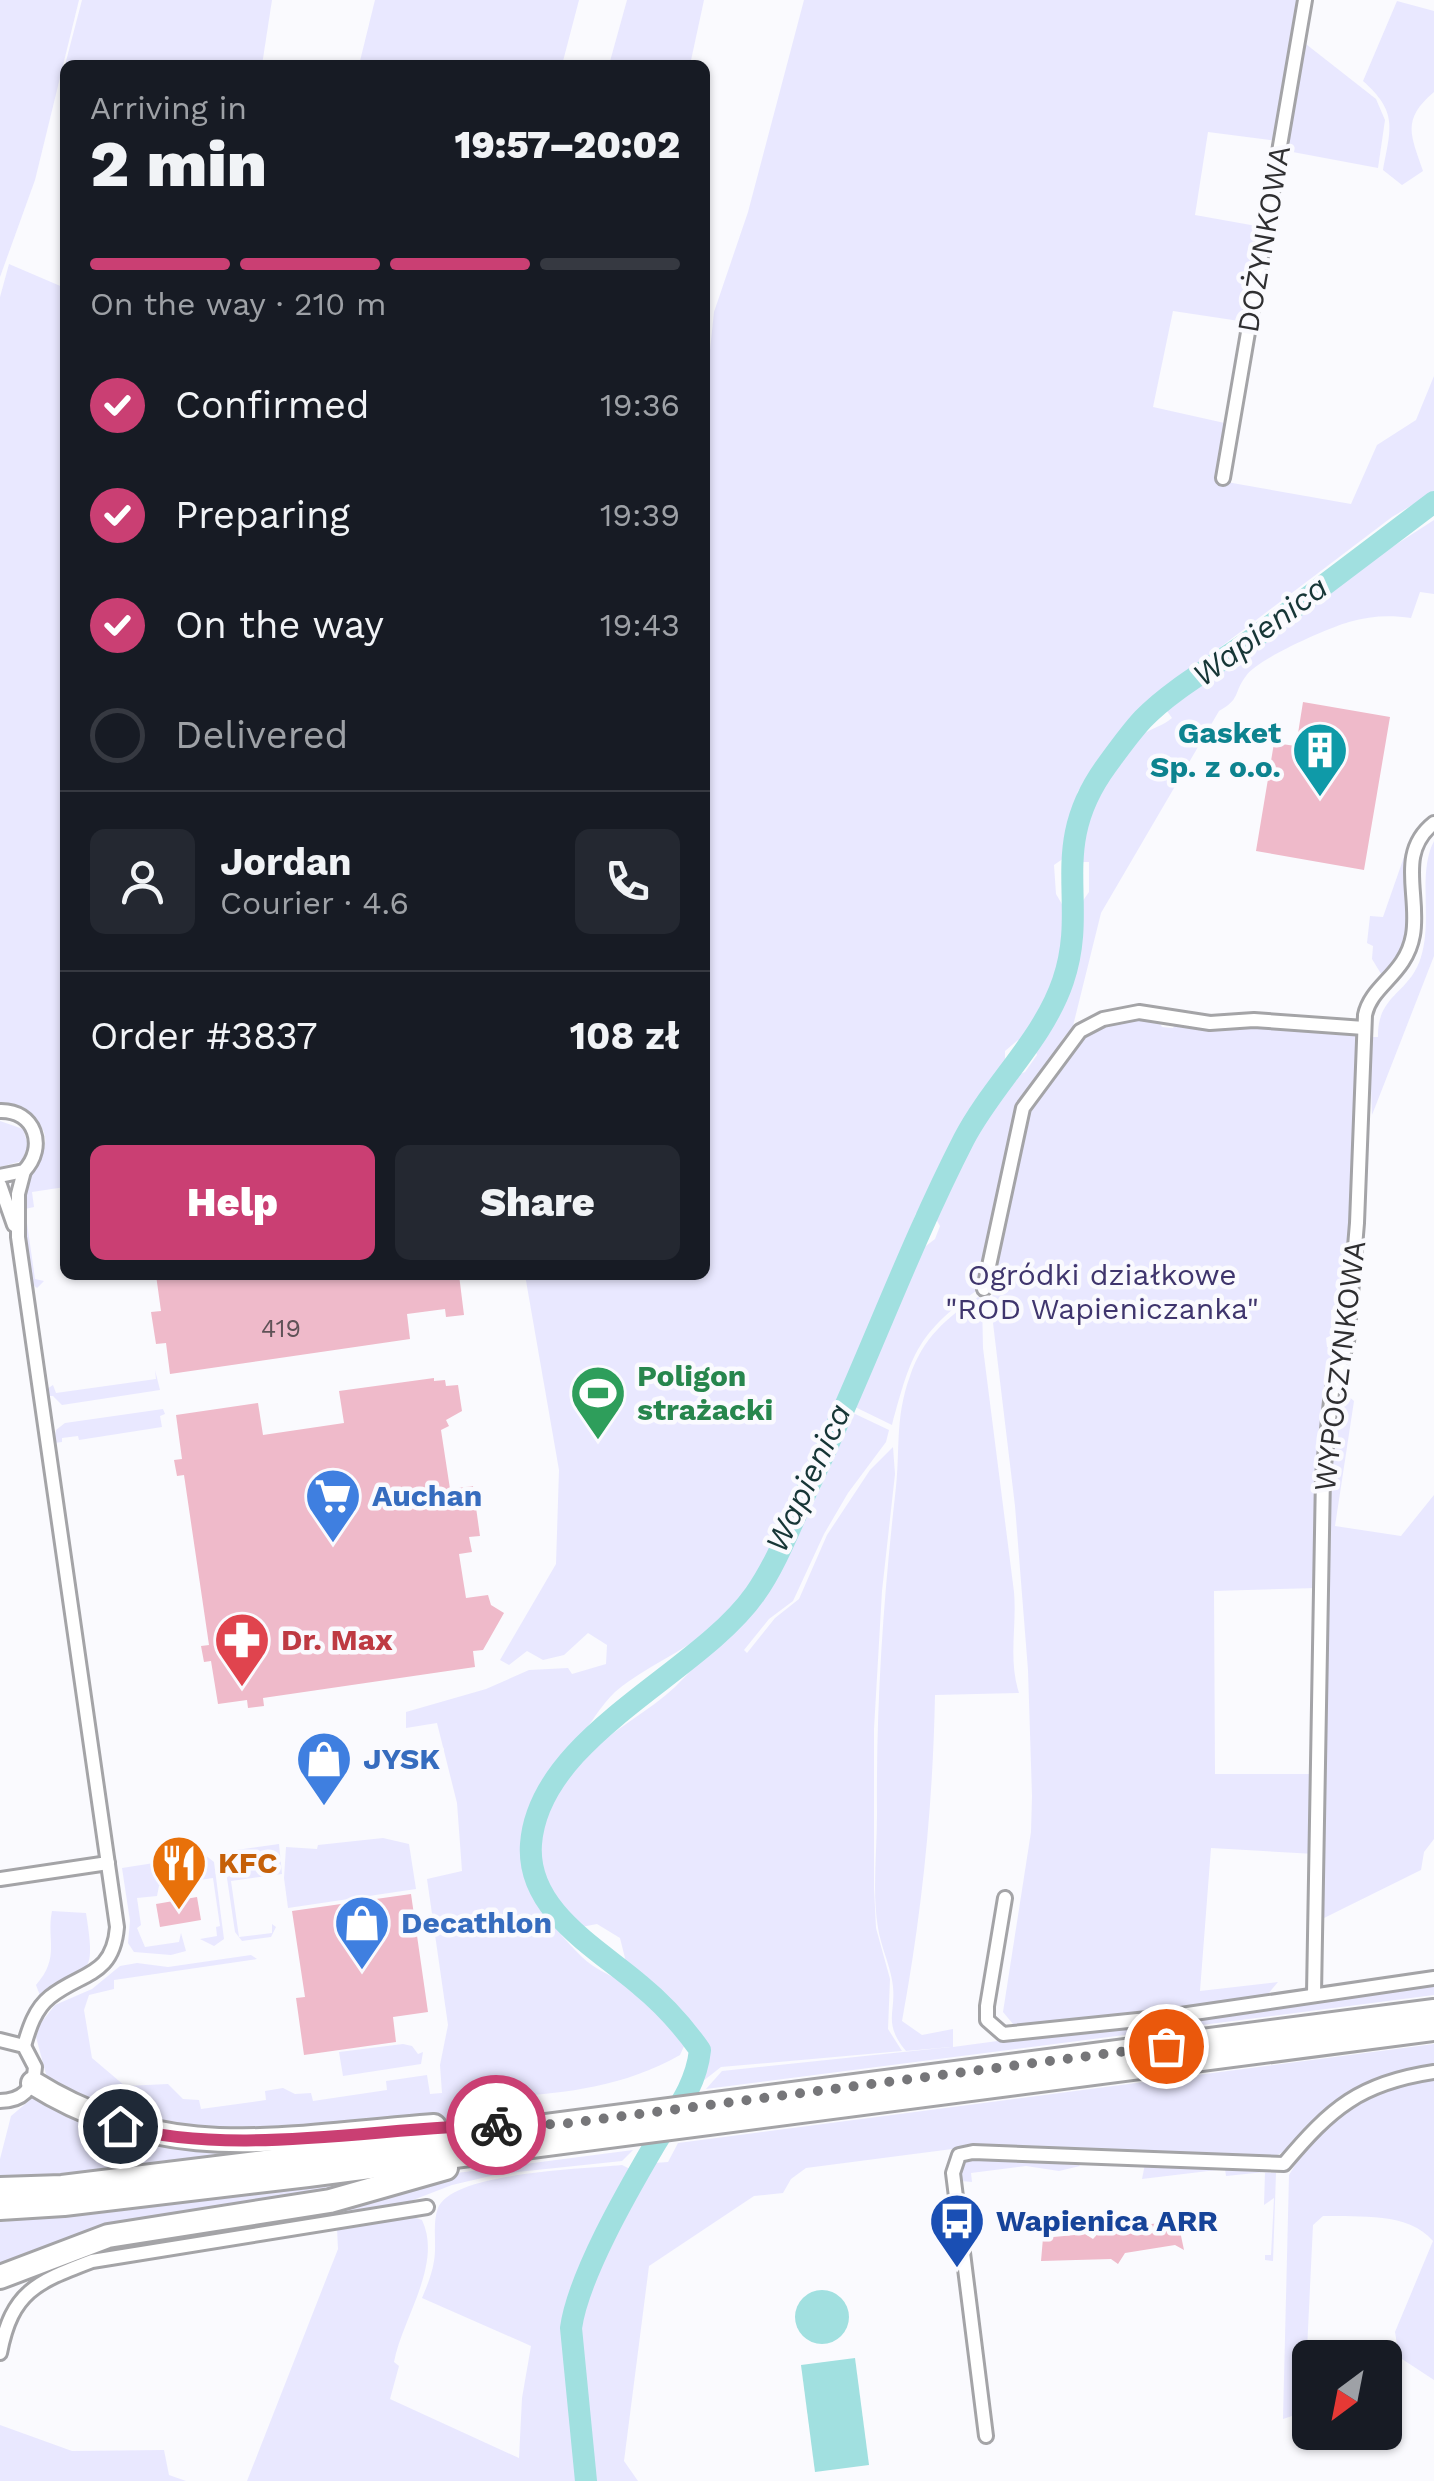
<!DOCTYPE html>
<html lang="en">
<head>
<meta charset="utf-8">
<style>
	body { margin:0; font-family:"Work Sans",sans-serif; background:#242831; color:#f1f3f6; height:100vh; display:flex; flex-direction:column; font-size:38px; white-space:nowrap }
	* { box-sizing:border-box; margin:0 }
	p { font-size:32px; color:#9ea1a6 }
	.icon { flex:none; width:55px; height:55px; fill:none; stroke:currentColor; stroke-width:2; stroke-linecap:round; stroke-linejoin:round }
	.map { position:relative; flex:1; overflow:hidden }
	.details { position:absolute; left:60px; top:60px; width:650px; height:1220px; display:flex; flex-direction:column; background:#171b24; border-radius:15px; box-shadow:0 2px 8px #0004 }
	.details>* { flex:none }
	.needle { width:65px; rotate:212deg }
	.controls { position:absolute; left:1292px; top:2340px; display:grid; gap:20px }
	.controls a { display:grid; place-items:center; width:110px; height:110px; border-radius:15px; background:#171b24; box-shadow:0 2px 8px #0004; font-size:50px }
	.pin { position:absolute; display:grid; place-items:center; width:85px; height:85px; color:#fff; margin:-42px; border:5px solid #fff; border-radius:50%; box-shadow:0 2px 10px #0007 }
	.courier { position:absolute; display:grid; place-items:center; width:100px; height:100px; margin:-50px; border:8px solid #ca3f73; border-radius:50%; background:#fff; color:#222; box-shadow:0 2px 12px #0007 }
	.head em { font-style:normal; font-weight:800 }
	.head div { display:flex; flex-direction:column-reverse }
	.head { display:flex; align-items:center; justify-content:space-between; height:170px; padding:0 30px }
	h1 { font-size:65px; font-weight:800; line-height:75px }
	.bar { display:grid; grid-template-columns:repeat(4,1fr); gap:15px 10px; align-content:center; height:120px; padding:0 30px }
	.bar i { height:12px; border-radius:8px; background:#363941 }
	.bar .active { background:#ca3f73 }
	.bar p { grid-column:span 4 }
	.line { display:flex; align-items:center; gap:25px; padding:0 30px; border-top:2px solid #363941 }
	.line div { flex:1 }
	.round { display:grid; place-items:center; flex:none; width:105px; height:105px; border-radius:15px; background:#242831 }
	ol { padding:0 30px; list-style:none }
	li { display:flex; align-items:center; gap:30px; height:110px }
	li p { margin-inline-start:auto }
	li .icon { padding:10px; border-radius:50%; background:#ca3f73; color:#fff; stroke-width:4 }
	li:last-child { color:#9ea1a6 }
	li i { width:55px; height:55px; border:5px solid #363941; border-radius:50% }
	.button { display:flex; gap:20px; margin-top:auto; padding:20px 30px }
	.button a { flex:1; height:115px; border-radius:15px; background:#ca3f73; color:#fff; font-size:40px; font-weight:800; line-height:115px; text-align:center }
	.button a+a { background:#242831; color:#f1f3f6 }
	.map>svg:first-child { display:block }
	.green { fill:#e9e8ff }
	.water { fill:#a1e0e0 }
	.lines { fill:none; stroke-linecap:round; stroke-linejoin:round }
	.river { stroke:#a1e0e0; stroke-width:22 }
	.building { fill:#efbaca }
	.street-casing { stroke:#a4a4a7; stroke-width:18 }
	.highway-casing { stroke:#a4a4a7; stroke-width:28 }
	.street { stroke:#fff; stroke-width:12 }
	.highway { stroke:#fff; stroke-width:22 }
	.done { stroke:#767679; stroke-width:10; stroke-dasharray:0 18 }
	.route { stroke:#ca3f73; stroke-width:12 }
	.labels { text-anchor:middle; stroke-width:9; stroke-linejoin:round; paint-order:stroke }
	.number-label { font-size:25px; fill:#5f5257 }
	.street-label { font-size:30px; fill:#2f2f31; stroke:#fafafe }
	.culture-label { font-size:30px; font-weight:bold; fill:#0d838f; stroke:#fafafe; text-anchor:end }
	.park-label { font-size:30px; fill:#3f356d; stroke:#fafafe }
	.leisure-label { font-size:30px; font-weight:bold; fill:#27864d; stroke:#fafafe; text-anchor:start }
	.shop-label { font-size:30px; font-weight:bold; fill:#366cbe; stroke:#fafafe; text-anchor:start }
	.health-label { font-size:30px; font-weight:bold; fill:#be3a42; stroke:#fafafe; text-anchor:start }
	.food-label { font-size:30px; font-weight:bold; fill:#c56008; stroke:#fafafe; text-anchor:start }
	.transit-label { font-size:30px; font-weight:bold; fill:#164399; stroke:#fafafe; text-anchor:start }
	.water-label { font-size:32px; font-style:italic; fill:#163636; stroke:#fafafe }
</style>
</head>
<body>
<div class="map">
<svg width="1434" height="2481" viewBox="0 0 1434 2481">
	<rect width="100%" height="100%" fill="#fafafe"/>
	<!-- green -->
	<g class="green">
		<path d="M0,0H79L35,180L0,277Z"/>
		<path d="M82,0H272L262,65H65Z"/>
		<path d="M375,0H579L562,65H359Z"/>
		<path d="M627,0H704L690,65H609Z"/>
		<path d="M804,0H1302L1277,141L1208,132L1195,215L1262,227L1246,322L1173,311L1153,407L1229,424L1221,481L1351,504L1377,445L1416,420L1434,376V492L1392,517L1144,705L1078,791L1066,832L1064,858L1054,865L1056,894L1066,911L1060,967L1048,1002L1024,1040H1018L1005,1051V1065L962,1134L923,1215L916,1213L907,1237L910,1246L816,1453C798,1467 802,1478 796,1498C785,1537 760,1580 733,1610C699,1646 652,1661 615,1692C601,1705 590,1725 578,1740C513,1820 505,1882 582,1957C595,1969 606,1973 620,1981C645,1997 666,2022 685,2044L680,2055C609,2095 539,2094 459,2101L458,2118L220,2134L123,2121L47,2078L36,2037L40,2024L55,2005L92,1989L120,1966L137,1963L168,1967L251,1955L257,1959L114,1980V1989L89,1995L84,2010L92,2058L125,2086L168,2084L183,2099L199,2100L201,2109L266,2100L265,2091L283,2088L295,2094L311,2093L313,2101L387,2090L386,2081L427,2075L430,2094L442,2093L440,2065L448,2025L427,1879L462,1871L457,1803L437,1723L406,1728V1712L486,1689L529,1670L568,1668L572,1674L606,1664L607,1645L588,1633L564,1655L543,1660L527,1651L509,1665L500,1660L556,1564L559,1470L525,1275H705V397L714,312L748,212Z"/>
		<path d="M1397,1L1434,11V92C1401,120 1411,135 1423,171L1402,185L1383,170C1391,128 1398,112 1363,81Z"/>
		<path d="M1302,41L1376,99L1385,120L1378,168L1282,150Z"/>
		<path d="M9,264L65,288V1187L32,1192L34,1207L25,1209L35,1279L44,1281L37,1288L32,1284C28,1256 21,1226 22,1197C23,1167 64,1150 35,1118C25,1107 15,1103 0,1104V297Z"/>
		<path d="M1434,520V594L1420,592L1411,618C1389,615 1370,616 1349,622C1328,628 1257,659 1246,676C1233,693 1241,699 1219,711L1101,913L1072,1030C1060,1037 1061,1046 1054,1058C1043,1075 1028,1088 1018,1107L980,1288C917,1334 912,1352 892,1425L853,1406L918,1252L935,1239L940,1226L936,1219L977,1127L1011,1078L1025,1072L1037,1055L1034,1047L1057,1012L1069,981L1080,905L1089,892V862H1080C1081,821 1095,795 1119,762C1126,753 1135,739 1145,733C1155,727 1162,726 1172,718L1167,711L1327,589Z"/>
		<path d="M1434,841V956L1372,1115L1369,1037H1378C1377,994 1410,994 1421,957C1433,918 1417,874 1434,841Z"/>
		<path d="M1405,854C1414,903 1417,938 1383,977L1372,959L1373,946L1367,943L1370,916L1383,917Z"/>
		<path d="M1131,1017L1158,1020L1162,1027L1173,1028L1176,1023L1210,1029L1248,1024L1297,1031L1353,1033L1359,1038L1346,1307L1331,1310L1332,1335L1326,1338L1327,1347L1333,1349V1370L1323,1414L1317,1588L1214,1591L1215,1774H1315V1854L1211,1848L1200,1991L1278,1982L1263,2000L1022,2027L1013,2024L1003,2012L1031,1832L1032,1796L1028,1670L1015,1506L993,1323L992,1280L1028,1111C1048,1073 1085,1022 1131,1017Z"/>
		<path d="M0,1121L23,1129L28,1145L22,1161L0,1167Z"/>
		<path d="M978,1297L982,1299L983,1348L1014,1592C1017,1627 1008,1659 1019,1693L935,1695C933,1805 922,1913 902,2021L922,2035L953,2029V2047L1434,1982V1995L706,2089L722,2071L951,2047L906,2051C881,2021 898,2012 892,1980C889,1963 881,1946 878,1928C872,1892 877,1852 877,1814C876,1707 883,1602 895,1496C901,1452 894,1420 910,1376C923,1338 946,1318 978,1297Z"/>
		<path d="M155,1370L160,1390L62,1405L53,1396H48L47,1389L53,1385L56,1393L156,1379Z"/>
		<path d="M1348,1396L1354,1401L1335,1526L1401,1536L1434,1495V1839L1424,1852L1421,1870L1322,1919L1327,1473L1335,1402Z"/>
		<path d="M163,1409L165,1414L160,1416L162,1427L79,1440L78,1436L62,1438V1442L54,1443L56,1430L65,1423Z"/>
		<path d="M851,1412L889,1430L886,1442L848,1493L824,1534L793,1601L769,1619L744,1650L747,1653L775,1618L799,1599L827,1535L870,1470L893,1447L895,1474L882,1591L874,1729V1888L876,1928L890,1979L888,2029L902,2051L721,2067L698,2085L705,2059L702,2043L627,1966L620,1938L597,1924L581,1927C566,1913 550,1900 542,1881C522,1838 560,1781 590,1752C616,1728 649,1711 675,1687C698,1664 720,1639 744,1616C773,1587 789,1541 808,1504C825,1490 821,1481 826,1463C831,1445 843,1428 851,1412Z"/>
		<path d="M383,1838L409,1844L416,1889L288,1908L284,1878L286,1847L317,1849L318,1845Z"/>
		<path d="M279,1844L282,1874L231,1881L239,1937L272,1933V1924L276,1927L271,1937L242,1941L235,1932L224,1858L229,1851Z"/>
		<path d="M205,1855L214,1862L224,1939L214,1946L200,1939L217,1936L216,1927L220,1926L213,1878L159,1886L157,1896L137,1898L141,1925L137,1928L145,1947L179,1942L181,1933L186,1951L171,1955L134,1952L128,1943L130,1921L122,1868Z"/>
		<path d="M52,1911L86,1913C98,1989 84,1957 41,1998L36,1985C61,1957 46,1939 52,1911Z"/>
		<path d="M403,2044L412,2046L418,2054L423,2052L421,2064L343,2076L339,2052Z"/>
		<path d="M1434,2044V2066C1393,2072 1355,2083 1323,2112C1306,2127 1293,2152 1269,2158L960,2148L806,2168L791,2179L783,2193L754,2196L649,2266L624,2461L638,2481H595L578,2332L594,2279L654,2163L668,2162L678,2143Z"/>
		<path d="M1434,2078V2380L1399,2357L1395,2332L1433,2241C1409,2212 1359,2217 1323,2216L1313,2225L1304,2412L1283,2419L1289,2175L1312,2137L1362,2098Z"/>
		<path d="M36,2095L79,2119L329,2141L135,2167L0,2179V2159L11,2116Z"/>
		<path d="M633,2150L622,2161L499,2174L452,2185L395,2207L292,2224L290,2218L457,2173Z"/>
		<path d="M977,2158L1076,2162L1080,2166L1059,2171L1026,2166L971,2173L972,2182L961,2181L960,2168L965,2162Z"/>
		<path d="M1145,2164L1276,2173L1273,2261L1265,2260V2255H1271L1274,2198L1264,2205L1265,2172L1226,2176L1225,2169L1142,2179Z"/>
		<path d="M622,2165L630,2169L629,2177L566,2302L563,2330L576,2481H247L338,2249L337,2228L408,2215L422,2220C443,2264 402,2319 394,2362L399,2366L390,2399L519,2458L522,2398L531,2346L422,2298C427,2286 432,2274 434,2261C437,2244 432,2223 438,2208C453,2172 585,2169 622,2165Z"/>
		<path d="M390,2177C357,2184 325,2192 292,2197C188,2215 96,2219 0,2268V2222Z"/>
		<path d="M0,2425L72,2451L164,2450L169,2475L186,2481H0Z"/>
	</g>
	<!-- water -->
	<g class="water">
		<circle cx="822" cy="2317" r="27"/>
		<path d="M855,2358L869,2465L815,2472L801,2365Z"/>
	</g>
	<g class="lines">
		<!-- river -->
		<path class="river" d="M586,2481L571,2328C578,2277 627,2192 654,2146C673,2114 696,2088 700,2050C683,2026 662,2003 640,1985C597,1948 526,1910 531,1844C539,1736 698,1675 755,1594C777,1563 792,1522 808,1488C863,1374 906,1252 964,1139C992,1085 1043,1040 1063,981C1090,902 1046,848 1107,765C1118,750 1130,733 1143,719C1176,685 1224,661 1262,632C1319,589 1377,545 1434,502"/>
	</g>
	<!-- building -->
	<g class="building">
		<path d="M1303,702L1390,717L1364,870L1256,851L1274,743L1296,746Z"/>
		<path d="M156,1275H459L464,1315L446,1317L445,1309L407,1314L410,1339L170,1374L166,1343L156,1344L151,1312L161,1311Z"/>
		<path d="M434,1378V1381L445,1380L446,1386L458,1385L462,1411L446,1420L449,1426L441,1430L450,1489L473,1486L480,1536L469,1537L472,1552L459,1554L466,1598L488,1595L491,1605L504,1613L483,1650L473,1651L475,1667L263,1698L264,1706L248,1708L247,1700L218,1704L211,1661L204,1662L201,1646L209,1645L184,1475L177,1476L174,1460L182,1459L176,1415L258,1403L263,1435L344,1423L339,1391Z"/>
		<path d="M411,1894L428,2012L393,2017L396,2042L304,2055L296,1998L305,1997L292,1911Z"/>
		<path d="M197,1897L201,1920L160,1927L156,1904Z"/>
		<path d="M1107,2218L1129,2222V2227L1174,2221L1175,2229L1180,2231L1184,2250L1175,2245L1125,2253L1118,2264L1111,2259L1041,2261L1043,2238L1085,2234L1093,2239L1105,2226Z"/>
	</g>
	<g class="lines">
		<!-- street casing -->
		<g class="street-casing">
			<g id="street">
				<path d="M1223,478L1305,0"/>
				<path d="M0,1111C35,1110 47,1147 24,1171L0,1176"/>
				<path d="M0,1185L14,1225"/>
				<path d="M984,1289L1023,1108L1080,1031L1103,1019L1139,1012L1210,1023L1254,1020L1364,1028"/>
				<path d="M0,1879L108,1863"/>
				<path d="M1005,1898L987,2006V2020L1003,2034L1167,2017L1434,1978"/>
				<path d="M1314,1994L1323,1475L1332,1392L1347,1342L1357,1223L1365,1015C1371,985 1406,975 1413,935C1420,895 1396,853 1434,823"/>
				<path d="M0,2040L24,2046L35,2067C34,2089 22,2101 0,2101"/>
				<path d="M24,2046C29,2028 35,2009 50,1997C81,1972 113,1977 117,1927L18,1237V1194L24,1171"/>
				<path d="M0,2353C12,2291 37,2282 92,2261L427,2207"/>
				<path d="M986,2436L953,2173L959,2155L973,2152L1284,2164C1331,2108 1360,2083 1434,2072"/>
			</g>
		</g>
		<!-- highway casing -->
		<g class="highway-casing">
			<g id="highway">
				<path d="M33,2083C167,2167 285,2137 434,2126"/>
				<path d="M0,2189L62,2187L305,2157L1434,2011"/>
				<path d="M0,2208L64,2204L308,2175L1434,2029"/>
				<path d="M0,2277L108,2236L330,2201L446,2168"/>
			</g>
		</g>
		<!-- street -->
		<use href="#street" class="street"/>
		<!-- highway -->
		<use href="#highway" class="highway"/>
	</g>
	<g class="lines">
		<!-- done -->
		<path class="done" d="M496,2125L562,2124L1166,2046"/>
		<!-- route -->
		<path class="route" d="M120,2126C234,2158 377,2127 496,2125"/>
	</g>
	<!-- icons -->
	<defs>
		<g id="building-pin" transform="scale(2.875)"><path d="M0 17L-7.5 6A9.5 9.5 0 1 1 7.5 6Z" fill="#0f9aa8" stroke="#fafafe"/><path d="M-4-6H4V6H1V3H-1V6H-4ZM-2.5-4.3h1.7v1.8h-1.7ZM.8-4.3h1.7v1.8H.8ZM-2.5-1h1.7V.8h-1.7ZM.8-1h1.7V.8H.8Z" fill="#fff"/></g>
		<g id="stadium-pin" transform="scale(2.875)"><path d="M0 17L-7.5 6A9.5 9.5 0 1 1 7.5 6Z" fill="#2e9e5b" stroke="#fafafe"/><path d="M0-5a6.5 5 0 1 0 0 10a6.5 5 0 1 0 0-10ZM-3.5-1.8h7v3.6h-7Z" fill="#fff"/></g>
		<g id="supermarket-pin" transform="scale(2.875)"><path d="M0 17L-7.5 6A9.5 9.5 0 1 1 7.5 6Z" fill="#3f7fe0" stroke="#fafafe"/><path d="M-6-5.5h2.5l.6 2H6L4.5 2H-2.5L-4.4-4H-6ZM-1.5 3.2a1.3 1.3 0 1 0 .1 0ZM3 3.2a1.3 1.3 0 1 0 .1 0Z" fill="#fff"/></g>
		<g id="pharmacy-pin" transform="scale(2.875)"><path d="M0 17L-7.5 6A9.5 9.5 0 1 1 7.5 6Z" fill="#e0444e" stroke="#fafafe"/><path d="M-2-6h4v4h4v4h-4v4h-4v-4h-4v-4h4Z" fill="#fff"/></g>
		<g id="shop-pin" transform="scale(2.875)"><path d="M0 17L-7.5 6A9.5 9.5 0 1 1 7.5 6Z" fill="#3f7fe0" stroke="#fafafe"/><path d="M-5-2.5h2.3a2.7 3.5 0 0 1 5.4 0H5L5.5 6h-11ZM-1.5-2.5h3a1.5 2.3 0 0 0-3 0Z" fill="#fff"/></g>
		<g id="restaurant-pin" transform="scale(2.875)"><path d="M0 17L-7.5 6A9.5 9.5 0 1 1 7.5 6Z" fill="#e8710a" stroke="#fafafe"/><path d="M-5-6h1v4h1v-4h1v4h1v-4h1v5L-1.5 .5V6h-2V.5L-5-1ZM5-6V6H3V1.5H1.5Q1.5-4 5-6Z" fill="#fff"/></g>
		<g id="bus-pin" transform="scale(2.875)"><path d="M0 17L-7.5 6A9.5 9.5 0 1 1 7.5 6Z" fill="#1a4fb4" stroke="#fafafe"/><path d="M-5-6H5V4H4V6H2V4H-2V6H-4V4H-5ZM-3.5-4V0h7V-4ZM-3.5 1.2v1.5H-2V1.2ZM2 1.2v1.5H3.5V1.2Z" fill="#fff"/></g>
	</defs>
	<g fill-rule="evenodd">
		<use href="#building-pin" x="1320" y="750"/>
		<use href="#stadium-pin" x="598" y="1393"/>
		<use href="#supermarket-pin" x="333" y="1496"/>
		<use href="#pharmacy-pin" x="242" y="1640"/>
		<use href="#shop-pin" x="324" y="1759"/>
		<use href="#restaurant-pin" x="179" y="1863"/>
		<use href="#shop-pin" x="362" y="1923"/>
		<use href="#bus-pin" x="957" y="2221"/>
	</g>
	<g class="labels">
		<!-- number labels -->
		<g class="number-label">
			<text x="281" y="1337">419</text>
		</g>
		<!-- street labels -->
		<g class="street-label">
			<text transform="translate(1264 239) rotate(-80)" y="10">DOŻYNKOWA</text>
			<text transform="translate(1340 1366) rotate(-83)" y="10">WYPOCZYNKOWA</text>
		</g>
		<!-- culture labels -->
		<g class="culture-label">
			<text x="1281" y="743">Gasket<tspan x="1281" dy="34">Sp. z o.o.</tspan></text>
		</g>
		<!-- park labels -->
		<g class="park-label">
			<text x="1102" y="1285">Ogródki działkowe<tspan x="1102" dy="34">"ROD Wapieniczanka"</tspan></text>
		</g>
		<!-- leisure labels -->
		<g class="leisure-label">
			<text x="637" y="1386">Poligon<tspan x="637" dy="34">strażacki</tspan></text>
		</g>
		<!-- shop labels -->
		<g class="shop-label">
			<text x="372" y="1506">Auchan</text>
			<text x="363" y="1769">JYSK</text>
			<text x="401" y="1933">Decathlon</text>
		</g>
		<!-- health labels -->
		<g class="health-label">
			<text x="281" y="1650">Dr. Max</text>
		</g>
		<!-- food labels -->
		<g class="food-label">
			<text x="218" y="1873">KFC</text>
		</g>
		<!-- transit labels -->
		<g class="transit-label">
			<text x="996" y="2231">Wapienica ARR</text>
		</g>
		<!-- water labels -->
		<g class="water-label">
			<text transform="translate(1260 631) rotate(-37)" y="11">Wapienica</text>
			<text transform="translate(808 1478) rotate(-65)" y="11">Wapienica</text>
		</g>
	</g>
</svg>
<div class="controls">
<a><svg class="needle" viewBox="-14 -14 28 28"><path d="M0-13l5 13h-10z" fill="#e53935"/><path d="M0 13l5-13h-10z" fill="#9ea1a6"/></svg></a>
</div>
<div class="pin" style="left:1166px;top:2046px;background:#ea580c"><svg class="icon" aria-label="bag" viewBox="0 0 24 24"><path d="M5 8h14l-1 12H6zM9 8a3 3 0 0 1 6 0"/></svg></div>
<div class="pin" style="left:120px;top:2126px;background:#1f2937"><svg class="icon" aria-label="home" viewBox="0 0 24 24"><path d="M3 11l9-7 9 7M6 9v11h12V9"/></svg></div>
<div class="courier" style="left:496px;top:2125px"><svg class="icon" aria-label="bike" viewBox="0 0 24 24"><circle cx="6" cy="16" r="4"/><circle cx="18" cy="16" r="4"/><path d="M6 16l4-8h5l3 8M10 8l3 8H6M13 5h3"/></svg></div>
<section class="details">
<div class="head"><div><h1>2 min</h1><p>Arriving in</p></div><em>19:57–20:02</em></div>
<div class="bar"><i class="active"></i><i class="active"></i><i class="active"></i><i></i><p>On the way · 210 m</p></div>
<ol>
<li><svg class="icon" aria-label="check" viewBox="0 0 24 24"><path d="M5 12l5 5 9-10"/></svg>Confirmed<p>19:36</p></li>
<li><svg class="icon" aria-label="check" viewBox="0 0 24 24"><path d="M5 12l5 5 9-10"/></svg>Preparing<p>19:39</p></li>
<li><svg class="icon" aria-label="check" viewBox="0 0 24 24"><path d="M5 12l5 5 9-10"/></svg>On the way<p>19:43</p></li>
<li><i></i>Delivered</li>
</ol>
<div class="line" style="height:180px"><a class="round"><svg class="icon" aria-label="person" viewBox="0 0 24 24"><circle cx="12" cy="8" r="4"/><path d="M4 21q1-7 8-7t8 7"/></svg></a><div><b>Jordan</b><p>Courier · 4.6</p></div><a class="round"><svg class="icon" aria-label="phone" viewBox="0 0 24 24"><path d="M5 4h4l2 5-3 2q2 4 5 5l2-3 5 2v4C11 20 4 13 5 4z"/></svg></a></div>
<div class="line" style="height:130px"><div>Order #3837</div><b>108 zł</b></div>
<div class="button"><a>Help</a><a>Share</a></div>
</section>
</div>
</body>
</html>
